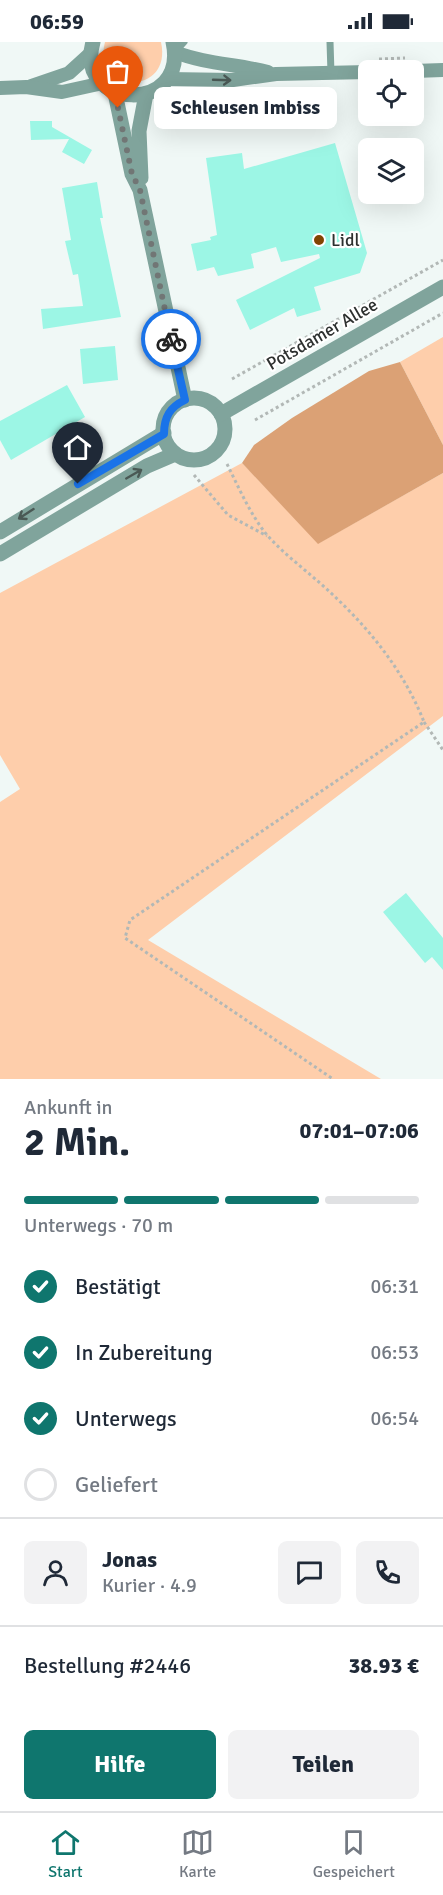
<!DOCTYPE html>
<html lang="de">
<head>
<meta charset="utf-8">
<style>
	body { margin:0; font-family:Signika,sans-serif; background:#f2f2f3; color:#1f2937; height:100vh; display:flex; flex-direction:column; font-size:22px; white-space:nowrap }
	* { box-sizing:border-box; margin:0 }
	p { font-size:20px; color:#747a83 }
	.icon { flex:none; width:33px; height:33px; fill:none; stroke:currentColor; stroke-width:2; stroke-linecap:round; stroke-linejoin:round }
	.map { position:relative; height:1037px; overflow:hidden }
	.sheet { display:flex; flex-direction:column; background:#fff; flex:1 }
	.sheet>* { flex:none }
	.buttons { position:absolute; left:358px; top:18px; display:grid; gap:12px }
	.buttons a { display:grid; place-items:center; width:66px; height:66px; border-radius:9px; background:#fff; box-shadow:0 6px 24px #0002; font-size:30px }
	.pin { position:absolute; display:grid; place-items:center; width:51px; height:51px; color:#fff; margin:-62px -26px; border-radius:50% 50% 50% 0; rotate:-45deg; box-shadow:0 0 6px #0007 }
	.pin .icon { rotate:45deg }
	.courier { position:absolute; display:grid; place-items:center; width:60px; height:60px; margin:-30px; border:4px solid #1a73e8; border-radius:50%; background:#fff; color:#222; box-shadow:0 2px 8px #0007 }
	.bubble { position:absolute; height:42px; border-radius:9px; background:#fff; box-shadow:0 6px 24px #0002; font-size:20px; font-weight:800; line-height:42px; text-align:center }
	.headline em { font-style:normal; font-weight:800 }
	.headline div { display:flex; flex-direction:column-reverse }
	.headline { display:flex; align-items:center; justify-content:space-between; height:102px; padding:0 24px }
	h1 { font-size:39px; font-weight:800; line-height:45px }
	.bar { display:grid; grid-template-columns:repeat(4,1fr); gap:9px 6px; align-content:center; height:72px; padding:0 24px }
	.bar i { height:8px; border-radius:4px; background:#e0e1e3 }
	.bar .current { background:#0f766e }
	.bar p { grid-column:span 4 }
	.line { display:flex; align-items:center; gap:15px; padding:0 24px; border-top:2px solid #e0e1e3 }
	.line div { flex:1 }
	.round { display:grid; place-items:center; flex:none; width:63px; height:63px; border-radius:9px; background:#f2f2f3 }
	ol { padding:0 24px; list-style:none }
	li { display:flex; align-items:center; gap:18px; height:66px }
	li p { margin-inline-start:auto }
	li .icon { padding:6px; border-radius:50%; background:#0f766e; color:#fff; stroke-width:4 }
	li:last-child { color:#747a83 }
	li i { width:33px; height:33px; border:3px solid #e0e1e3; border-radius:50% }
	.cta { display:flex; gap:12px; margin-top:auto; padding:12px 24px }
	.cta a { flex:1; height:69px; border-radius:9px; background:#0f766e; color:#fff; font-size:24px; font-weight:800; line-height:69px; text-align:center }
	.cta a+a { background:#f2f2f3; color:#1f2937 }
	.status { display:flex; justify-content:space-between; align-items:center; height:42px; padding:0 30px; background:#fff; direction:ltr }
	.status svg { height:16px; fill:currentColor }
	.tabs { display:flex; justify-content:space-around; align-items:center; height:84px; border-top:2px solid #e0e1e3; background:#fff; font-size:16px; color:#747a83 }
	.tabs a { display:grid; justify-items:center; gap:3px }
	.tabs .current { color:#0f766e }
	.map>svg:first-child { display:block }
	.green { fill:#feceab }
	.forest { fill:#dba175 }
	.building { fill:#9cf6e5 }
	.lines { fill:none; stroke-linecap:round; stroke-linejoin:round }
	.path { stroke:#b2b8b6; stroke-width:3; stroke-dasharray:3 3; stroke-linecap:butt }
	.service { stroke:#80a49c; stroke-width:7 }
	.minor { stroke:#80a49c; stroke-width:14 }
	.tertiary { stroke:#80a49c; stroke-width:15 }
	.oneway { stroke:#4a5955 }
	.done { stroke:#717675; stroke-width:6; stroke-dasharray:0 10.8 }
	.route { stroke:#1a73e8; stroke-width:8 }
	.poi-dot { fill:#824502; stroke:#fff; stroke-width:2 }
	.labels { text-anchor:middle; stroke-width:4.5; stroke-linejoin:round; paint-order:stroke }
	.poi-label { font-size:18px; fill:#2d302f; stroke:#fff; text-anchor:start }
	.street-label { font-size:18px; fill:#2d302f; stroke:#fff }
</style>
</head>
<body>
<div class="status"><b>06:59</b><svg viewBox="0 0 49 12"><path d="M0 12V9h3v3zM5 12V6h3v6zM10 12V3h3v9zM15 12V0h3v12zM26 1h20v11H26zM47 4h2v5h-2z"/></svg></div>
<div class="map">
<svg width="443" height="1037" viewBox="0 0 443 1037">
	<rect width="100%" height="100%" fill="#f0f8f6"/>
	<!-- green -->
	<g class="green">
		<path d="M105,0H161C173,55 91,52 105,0Z"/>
		<path d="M443,295V403L400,320Z"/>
		<path d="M242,421L319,501L443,431V674L148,898L381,1037H0V760L20,747L0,713V551Z"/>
	</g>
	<!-- forest -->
	<path class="forest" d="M400,320L443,403V431L318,502L242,421L254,403L292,376L369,329Z"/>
	<!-- building -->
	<g class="building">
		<path d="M30,79H52V85L92,108L84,122L62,110L69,97L31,98Z"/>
		<path d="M335,101L367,211L360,231L314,245L321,268L297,275L294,266L250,288L236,258L320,216L319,212L281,220L276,205L251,212L254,226L218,234L214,225L197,229L191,202L211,198L210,195L217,193L206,116L242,111L244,127Z"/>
		<path d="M97,140L103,176H100L121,275L43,287L41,267L83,264L78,232L73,233L65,199L71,198L62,146Z"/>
		<path d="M115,304L118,338L83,342L80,307Z"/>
		<path d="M67,343L85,375L11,418L0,398V379Z"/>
		<path d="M406,851L443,896V928L432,915L425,921L383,870Z"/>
	</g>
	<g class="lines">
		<!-- path -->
		<g class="path">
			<path d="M379,17L405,16"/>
			<path d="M232,337L443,218"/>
			<path d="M255,378L443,271"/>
			<path d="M227,422C239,446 250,472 267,493C283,511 303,526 321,542C364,580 403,626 424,680L130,878L125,896L333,1037"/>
			<path d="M194,433L228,473L267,494"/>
			<path d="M424,680L443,708"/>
		</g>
		<!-- service -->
		<g class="service">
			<path d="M330,0L331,31"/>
			<path d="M175,10L184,0"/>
		</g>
		<!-- minor -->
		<g class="minor">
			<path d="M175,10C205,22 237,22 268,30"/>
			<path d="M414,29L443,28"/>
			<path d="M168,37L233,38L276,32L369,30"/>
			<path d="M31,44L69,31L91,11"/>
			<path d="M0,46L26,45L62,50L103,41"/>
		</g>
		<!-- tertiary -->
		<g class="tertiary">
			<path d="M93,0C74,68 189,73 173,0"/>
			<path d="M115,51L132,132L140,148L185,358"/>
			<path d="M141,136L139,89L146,52"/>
			<circle cx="194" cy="387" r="31"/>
			<path d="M221,372L443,245"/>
			<path d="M0,490L164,391"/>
			<path d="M0,512L147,424L175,412"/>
		</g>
	</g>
	<!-- one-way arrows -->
	<defs><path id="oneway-shaft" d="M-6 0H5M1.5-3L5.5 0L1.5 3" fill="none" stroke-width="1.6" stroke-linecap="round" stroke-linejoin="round" transform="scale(1.5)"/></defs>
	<g class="oneway">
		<use href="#oneway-shaft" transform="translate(222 38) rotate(2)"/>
		<use href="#oneway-shaft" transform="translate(134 432) rotate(-30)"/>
		<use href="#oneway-shaft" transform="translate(26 472) rotate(147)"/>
	</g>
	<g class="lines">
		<!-- done -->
		<path class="done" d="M118,66L132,132L140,148L171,297"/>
		<!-- route -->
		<path class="route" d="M78,442L164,392C164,375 170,365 185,358L171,297"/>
	</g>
	<!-- markers -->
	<circle class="poi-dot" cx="319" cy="198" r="6"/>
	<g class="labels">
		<!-- poi labels -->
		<g class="poi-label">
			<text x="331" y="204">Lidl</text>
		</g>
		<!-- street labels -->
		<g class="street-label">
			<text transform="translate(322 292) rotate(-30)" y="6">Potsdamer Allee</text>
		</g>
	</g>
</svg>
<div class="buttons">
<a><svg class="icon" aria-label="locate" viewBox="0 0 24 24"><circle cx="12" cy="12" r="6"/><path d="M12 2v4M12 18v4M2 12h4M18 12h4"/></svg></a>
<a><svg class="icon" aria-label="layers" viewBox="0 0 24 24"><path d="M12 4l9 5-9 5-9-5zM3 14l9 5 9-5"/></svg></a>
</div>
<div class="pin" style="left:118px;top:66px;background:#ea580c"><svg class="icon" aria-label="bag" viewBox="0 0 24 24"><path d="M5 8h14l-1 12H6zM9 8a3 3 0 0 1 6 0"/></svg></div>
<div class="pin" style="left:78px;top:442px;background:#1f2937"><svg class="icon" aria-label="home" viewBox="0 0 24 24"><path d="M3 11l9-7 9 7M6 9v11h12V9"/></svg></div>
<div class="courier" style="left:171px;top:297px"><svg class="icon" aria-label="bike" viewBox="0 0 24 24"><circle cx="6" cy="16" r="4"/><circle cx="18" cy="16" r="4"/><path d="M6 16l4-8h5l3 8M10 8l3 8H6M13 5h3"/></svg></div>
<div class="bubble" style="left:154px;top:45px;width:183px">Schleusen Imbiss</div>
</div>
<section class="sheet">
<div class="headline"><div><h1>2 Min.</h1><p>Ankunft in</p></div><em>07:01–07:06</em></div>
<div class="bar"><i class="current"></i><i class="current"></i><i class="current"></i><i></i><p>Unterwegs · 70 m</p></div>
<ol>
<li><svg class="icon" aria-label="check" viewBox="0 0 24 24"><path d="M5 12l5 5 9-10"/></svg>Bestätigt<p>06:31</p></li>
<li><svg class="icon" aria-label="check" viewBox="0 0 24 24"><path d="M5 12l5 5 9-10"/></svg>In Zubereitung<p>06:53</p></li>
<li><svg class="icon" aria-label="check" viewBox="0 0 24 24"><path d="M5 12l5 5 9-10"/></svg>Unterwegs<p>06:54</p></li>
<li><i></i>Geliefert</li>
</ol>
<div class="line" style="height:108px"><a class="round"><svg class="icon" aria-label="person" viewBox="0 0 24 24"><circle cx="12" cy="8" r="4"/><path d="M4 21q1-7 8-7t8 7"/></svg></a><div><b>Jonas</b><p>Kurier · 4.9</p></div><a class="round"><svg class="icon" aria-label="chat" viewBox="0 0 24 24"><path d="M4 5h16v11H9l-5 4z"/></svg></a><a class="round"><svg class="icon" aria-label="phone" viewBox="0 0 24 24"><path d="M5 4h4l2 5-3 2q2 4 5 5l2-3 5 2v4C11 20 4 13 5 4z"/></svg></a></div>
<div class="line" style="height:78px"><div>Bestellung #2446</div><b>38.93 €</b></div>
<div class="cta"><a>Hilfe</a><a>Teilen</a></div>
</section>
<nav class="tabs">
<a class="current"><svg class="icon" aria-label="home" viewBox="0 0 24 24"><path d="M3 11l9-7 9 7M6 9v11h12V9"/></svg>Start</a>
<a><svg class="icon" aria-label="map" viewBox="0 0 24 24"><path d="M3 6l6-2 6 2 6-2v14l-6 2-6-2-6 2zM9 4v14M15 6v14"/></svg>Karte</a>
<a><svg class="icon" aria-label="saved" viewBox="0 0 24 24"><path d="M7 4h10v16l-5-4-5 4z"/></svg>Gespeichert</a>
</nav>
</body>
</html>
